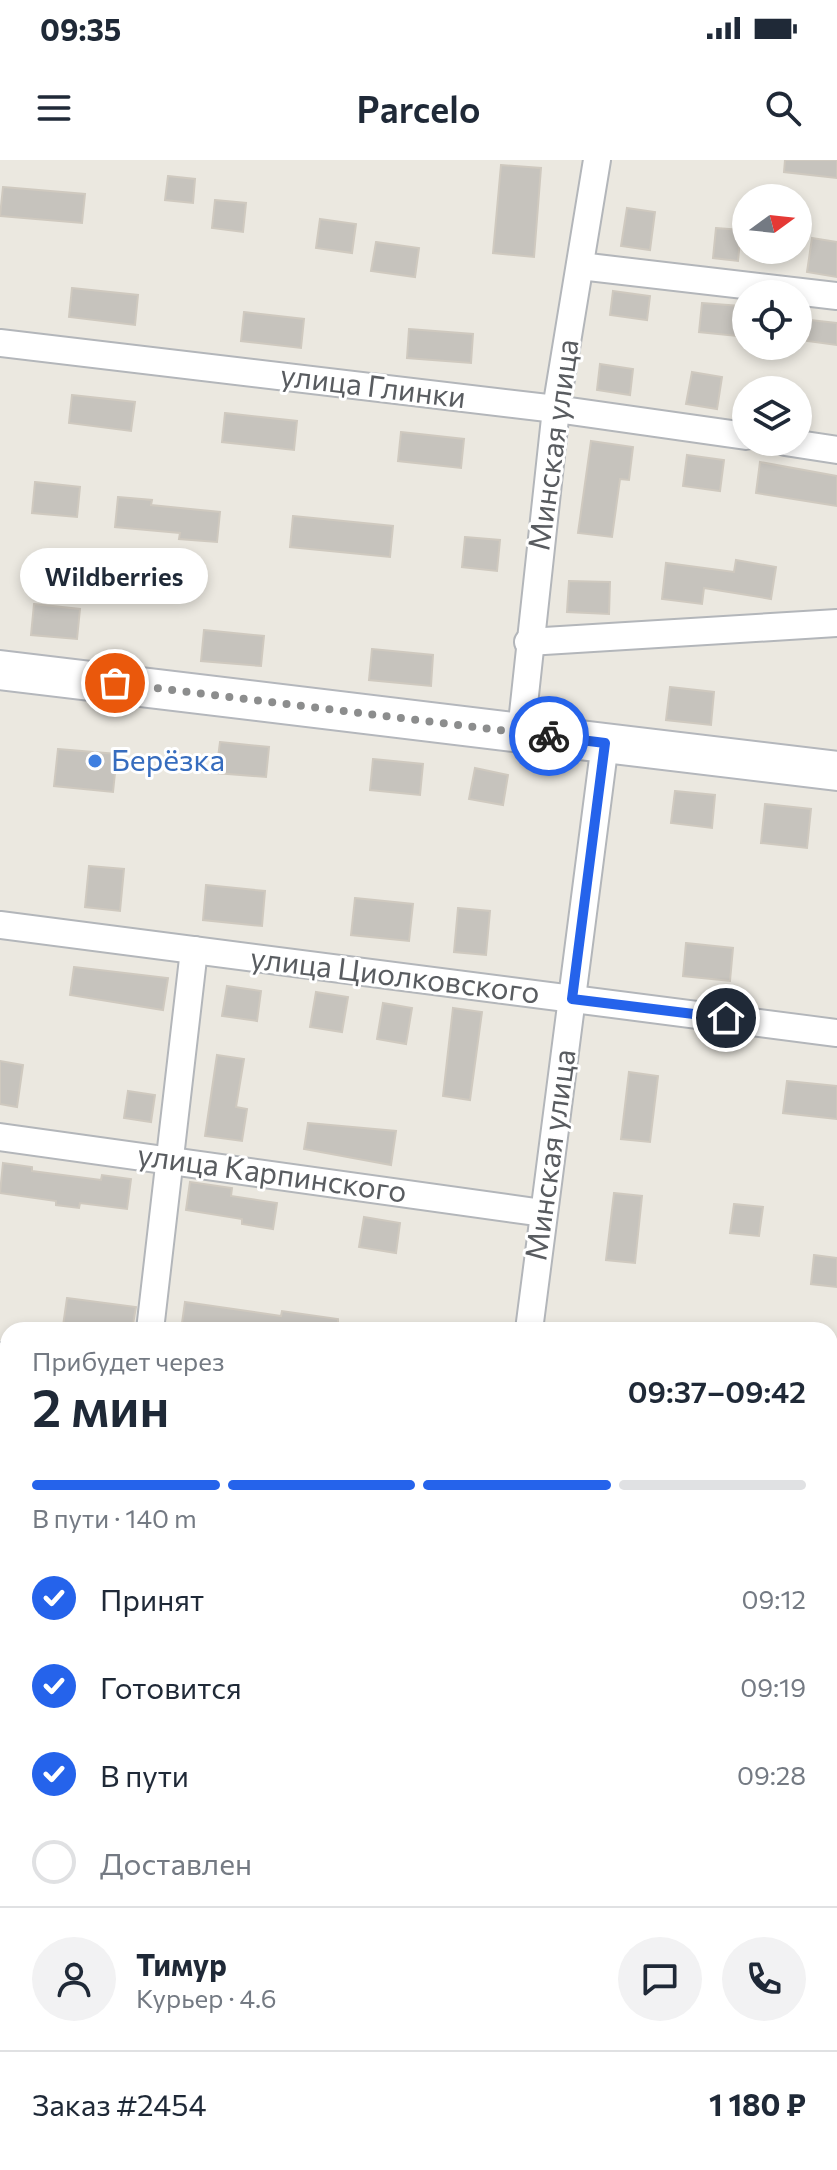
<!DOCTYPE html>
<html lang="ru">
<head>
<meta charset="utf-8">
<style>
	body { margin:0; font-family:Commissioner,sans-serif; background:#f2f2f3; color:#1f2937; height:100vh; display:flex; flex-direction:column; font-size:30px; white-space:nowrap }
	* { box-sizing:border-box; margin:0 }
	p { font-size:26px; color:#747a83 }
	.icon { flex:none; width:44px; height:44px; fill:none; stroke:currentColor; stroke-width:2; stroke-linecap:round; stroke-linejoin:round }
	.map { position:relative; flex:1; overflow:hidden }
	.details { position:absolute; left:0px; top:1162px; width:838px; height:848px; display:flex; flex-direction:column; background:#fff; border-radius:24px 24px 0 0; box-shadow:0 4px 12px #0003 }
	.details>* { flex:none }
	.needle { width:52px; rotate:75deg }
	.controls { position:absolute; left:732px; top:24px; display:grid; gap:16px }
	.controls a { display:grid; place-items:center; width:80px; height:80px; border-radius:50%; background:#fff; box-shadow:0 4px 12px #0003; font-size:40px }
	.pin { position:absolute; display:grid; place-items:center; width:68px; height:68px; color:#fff; margin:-34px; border:4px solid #fff; border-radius:50%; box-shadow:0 2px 8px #0007 }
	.courier { position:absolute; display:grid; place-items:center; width:80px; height:80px; margin:-40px; border:6px solid #2563eb; border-radius:50%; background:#fff; color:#222; box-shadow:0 2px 10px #0007 }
	.bubble { position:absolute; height:56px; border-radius:28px; background:#fff; box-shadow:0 4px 12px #0003; font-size:26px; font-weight:600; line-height:56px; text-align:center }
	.headline em { font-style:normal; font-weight:600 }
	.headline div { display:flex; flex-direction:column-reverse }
	.headline { display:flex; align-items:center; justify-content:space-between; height:136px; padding:0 32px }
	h1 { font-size:52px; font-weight:600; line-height:60px }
	.bar { display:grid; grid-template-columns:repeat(4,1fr); gap:12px 8px; align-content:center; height:96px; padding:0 32px }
	.bar i { height:10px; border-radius:6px; background:#e0e1e3 }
	.bar .on { background:#2563eb }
	.bar p { grid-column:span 4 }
	.line { display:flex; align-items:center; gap:20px; padding:0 32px; border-top:2px solid #e0e1e3 }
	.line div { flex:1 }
	.round { display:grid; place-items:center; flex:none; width:84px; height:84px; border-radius:42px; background:#f2f2f3 }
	ol { padding:0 32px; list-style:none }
	li { display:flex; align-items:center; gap:24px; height:88px }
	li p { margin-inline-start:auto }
	li .icon { padding:8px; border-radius:50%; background:#2563eb; color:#fff; stroke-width:4 }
	li:last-child { color:#747a83 }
	li i { width:44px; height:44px; border:4px solid #e0e1e3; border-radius:50% }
	.status { display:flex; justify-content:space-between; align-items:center; height:56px; padding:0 40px; background:#fff; direction:ltr }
	.status svg { height:22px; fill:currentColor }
	header { display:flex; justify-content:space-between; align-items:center; height:104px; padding:0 32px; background:#fff; font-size:36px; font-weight:600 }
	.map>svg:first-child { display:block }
	.building { fill:#c6c3bd; stroke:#cfc9bf; stroke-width:2 }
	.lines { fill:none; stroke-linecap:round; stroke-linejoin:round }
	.street-casing { stroke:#b3b6ba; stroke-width:30 }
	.secondary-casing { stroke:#b4b7bc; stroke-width:42 }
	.street { stroke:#fff; stroke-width:26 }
	.secondary { stroke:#fff; stroke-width:38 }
	.done { stroke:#8c8d8d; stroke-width:8; stroke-dasharray:0 14.4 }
	.route { stroke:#2563eb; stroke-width:10 }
	.shop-dot { fill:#3f7fe0; stroke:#fff; stroke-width:3 }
	.labels { text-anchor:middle; stroke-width:6; stroke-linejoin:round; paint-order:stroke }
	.street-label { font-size:30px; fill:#595c60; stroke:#fff }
	.shop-label { font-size:30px; fill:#366cbe; stroke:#fff; text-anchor:start }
</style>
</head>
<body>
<div class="status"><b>09:35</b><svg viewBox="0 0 49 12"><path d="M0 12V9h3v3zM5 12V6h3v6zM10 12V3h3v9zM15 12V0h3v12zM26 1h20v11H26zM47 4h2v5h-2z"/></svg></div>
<header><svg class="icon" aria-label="menu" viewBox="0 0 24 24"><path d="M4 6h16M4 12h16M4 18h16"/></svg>Parcelo<svg class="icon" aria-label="search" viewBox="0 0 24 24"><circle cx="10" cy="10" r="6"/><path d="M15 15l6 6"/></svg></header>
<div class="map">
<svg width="837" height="2010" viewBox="0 0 837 2010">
	<rect width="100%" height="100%" fill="#ebe8e0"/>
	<!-- building -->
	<g class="building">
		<path d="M785,0H837V18L784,12Z"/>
		<path d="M501,5L541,8L534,97L493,93Z"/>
		<path d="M168,16L195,19L193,43L165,40Z"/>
		<path d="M3,27L85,34L82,63L0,56Z"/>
		<path d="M215,40L246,43L243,72L212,68Z"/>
		<path d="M627,48L655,52L650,90L621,86Z"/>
		<path d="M320,59L356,64L352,93L316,88Z"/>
		<path d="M716,68L741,70L738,101L713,98Z"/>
		<path d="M812,78L837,82V117L807,112Z"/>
		<path d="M376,82L419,88L415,117L371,111Z"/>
		<path d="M72,128L138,135L135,165L69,157Z"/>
		<path d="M613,131L650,136L647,160L610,155Z"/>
		<path d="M702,143L740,146L737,176L699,172Z"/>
		<path d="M244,152L304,159L301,188L241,181Z"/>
		<path d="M810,160L837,163V185L807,181Z"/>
		<path d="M409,169L473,174L471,203L407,198Z"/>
		<path d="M600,204L633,209L630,235L597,230Z"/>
		<path d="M692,212L722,217L717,249L686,244Z"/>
		<path d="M72,235L135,242L131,271L69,263Z"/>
		<path d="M225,253L297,261L294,290L222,282Z"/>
		<path d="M401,272L464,279L461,308L398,301Z"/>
		<path d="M591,281L633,287L629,320L620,319L612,377L578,373Z"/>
		<path d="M687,295L724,300L720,331L683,326Z"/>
		<path d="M760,302L837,316V346L756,333Z"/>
		<path d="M35,322L80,327L77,357L32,353Z"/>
		<path d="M118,337L152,340L151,345L220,352L217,382L179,379L180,373L115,367Z"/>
		<path d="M293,356L393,366L390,397L290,387Z"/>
		<path d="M465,377L500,380L497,411L462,407Z"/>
		<path d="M736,400L776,407L771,439L704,428L702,444L662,439L666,403L734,412Z"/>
		<path d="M569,421L610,422L609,454L567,452Z"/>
		<path d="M34,444L80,449L77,479L31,475Z"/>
		<path d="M204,470L264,476L261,506L201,501Z"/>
		<path d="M372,489L433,495L431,526L369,520Z"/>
		<path d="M670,527L714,532L711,565L666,560Z"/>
		<path d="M220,582L269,587L266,617L216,613Z"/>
		<path d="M58,589L117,594L113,632L54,626Z"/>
		<path d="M373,599L423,604L420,635L370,630Z"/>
		<path d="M475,608L508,615L503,645L469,639Z"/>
		<path d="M675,631L715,635L712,668L671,663Z"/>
		<path d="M765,644L811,649L807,688L761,683Z"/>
		<path d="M89,706L124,709L120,751L85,747Z"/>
		<path d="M206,725L265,731L262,766L203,760Z"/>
		<path d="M355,738L413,744L409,781L351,775Z"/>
		<path d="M458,748L490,751L486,795L454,792Z"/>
		<path d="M686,783L733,788L730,821L683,816Z"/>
		<path d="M74,807L168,818L163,850L70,835Z"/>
		<path d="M227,826L261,831L257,861L222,856Z"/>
		<path d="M316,832L348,837L342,872L310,867Z"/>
		<path d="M383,843L412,848L406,884L377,879Z"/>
		<path d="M453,848L482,852L470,940L443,936Z"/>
		<path d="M217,895L244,899L236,947L247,949L242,981L205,976Z"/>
		<path d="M0,901L23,905L17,947L0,944Z"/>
		<path d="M629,912L658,916L650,982L621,979Z"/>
		<path d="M787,921L837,926V959L783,953Z"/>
		<path d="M128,931L155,935L151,962L124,958Z"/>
		<path d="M308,963L396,971L391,1005L304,989Z"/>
		<path d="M3,1003L32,1007V1011L101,1020L102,1015L131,1019L127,1049L80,1043L79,1048L56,1045V1041L0,1033Z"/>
		<path d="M190,1022L232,1028L231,1036L277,1043L273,1069L242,1064V1059L186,1050Z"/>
		<path d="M614,1033L642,1036L635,1103L606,1100Z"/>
		<path d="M734,1044L763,1047L759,1076L730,1073Z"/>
		<path d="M364,1057L400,1063L396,1093L359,1087Z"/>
		<path d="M814,1095L837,1098V1127L811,1124Z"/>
		<path d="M67,1138L136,1147L132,1170L63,1166Z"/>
		<path d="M185,1142L281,1156L282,1151L338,1159V1170H181Z"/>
	</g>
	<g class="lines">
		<!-- street casing -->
		<g class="street-casing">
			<g id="street">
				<path d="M580,106L837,136"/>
				<path d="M0,183L556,249L746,276"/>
				<path d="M785,282L837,290"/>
				<path d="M528,482L837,463"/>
				<path d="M521,572L556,249L597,0"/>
				<path d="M0,765L837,873"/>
				<path d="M0,977L543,1053"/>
				<path d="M150,1170L194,790"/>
				<path d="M529,1170L605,583"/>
				<path d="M0,1196L8,1197"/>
				<path d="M830,1294L837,1295"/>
				<path d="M0,1451L8,1452"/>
				<path d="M830,1548L837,1549"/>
				<path d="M0,1708L8,1709"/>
				<path d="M830,1807H837"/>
				<path d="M0,2005L37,2010"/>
				<path d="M396,2010L398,2002"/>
			</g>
		</g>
		<!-- secondary casing -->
		<g class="secondary-casing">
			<path id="secondary" d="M0,510L837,611"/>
		</g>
		<!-- street -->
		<use href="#street" class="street"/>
		<!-- secondary -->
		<use href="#secondary" class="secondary"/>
	</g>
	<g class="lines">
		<!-- done -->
		<path class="done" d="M115,523L549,576"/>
		<!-- route -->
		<path class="route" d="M549,576L605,583L572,839L726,858"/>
	</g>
	<!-- markers -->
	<circle class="shop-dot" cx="95" cy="601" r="8"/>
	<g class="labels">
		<!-- street labels -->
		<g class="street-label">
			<text transform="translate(373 227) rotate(7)" y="10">улица Глинки</text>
			<text transform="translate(554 285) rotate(-82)" y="10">Минская улица</text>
			<text transform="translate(395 816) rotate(7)" y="10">улица Циолковского</text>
			<text transform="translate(551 995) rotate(-82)" y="10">Минская улица</text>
			<text transform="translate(272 1014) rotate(8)" y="10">улица Карпинского</text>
		</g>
		<!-- shop labels -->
		<g class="shop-label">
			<text x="111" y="611">Берёзка</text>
		</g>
	</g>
</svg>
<div class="controls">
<a><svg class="needle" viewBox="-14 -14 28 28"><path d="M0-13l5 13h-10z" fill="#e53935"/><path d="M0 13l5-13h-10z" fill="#747a83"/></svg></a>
<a><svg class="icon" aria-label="locate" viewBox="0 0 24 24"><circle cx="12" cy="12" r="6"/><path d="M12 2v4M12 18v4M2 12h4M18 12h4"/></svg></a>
<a><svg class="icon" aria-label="layers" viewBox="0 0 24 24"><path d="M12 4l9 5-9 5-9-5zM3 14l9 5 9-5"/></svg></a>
</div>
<div class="pin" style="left:115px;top:523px;background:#ea580c"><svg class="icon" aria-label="bag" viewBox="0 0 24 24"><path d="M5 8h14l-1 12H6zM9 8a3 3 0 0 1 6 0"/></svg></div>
<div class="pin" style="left:726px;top:858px;background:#1f2937"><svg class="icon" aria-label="home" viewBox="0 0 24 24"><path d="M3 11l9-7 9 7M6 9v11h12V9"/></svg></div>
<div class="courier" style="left:549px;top:576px"><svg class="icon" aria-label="bike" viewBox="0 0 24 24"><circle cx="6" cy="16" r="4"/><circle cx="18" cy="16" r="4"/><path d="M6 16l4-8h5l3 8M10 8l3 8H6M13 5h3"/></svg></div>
<div class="bubble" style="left:20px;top:388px;width:188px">Wildberries</div>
<section class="details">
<div class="headline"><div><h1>2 мин</h1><p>Прибудет через</p></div><em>09:37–09:42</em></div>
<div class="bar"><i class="on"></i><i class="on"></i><i class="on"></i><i></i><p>В пути · 140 m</p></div>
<ol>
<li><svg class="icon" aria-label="check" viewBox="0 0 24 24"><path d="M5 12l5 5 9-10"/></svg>Принят<p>09:12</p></li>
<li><svg class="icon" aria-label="check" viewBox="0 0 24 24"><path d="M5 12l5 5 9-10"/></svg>Готовится<p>09:19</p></li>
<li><svg class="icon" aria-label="check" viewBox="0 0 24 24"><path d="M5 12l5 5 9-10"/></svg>В пути<p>09:28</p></li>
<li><i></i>Доставлен</li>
</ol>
<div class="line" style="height:144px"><a class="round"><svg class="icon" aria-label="person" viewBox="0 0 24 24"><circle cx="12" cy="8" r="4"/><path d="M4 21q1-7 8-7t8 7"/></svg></a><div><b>Тимур</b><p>Курьер · 4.6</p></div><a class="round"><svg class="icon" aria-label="chat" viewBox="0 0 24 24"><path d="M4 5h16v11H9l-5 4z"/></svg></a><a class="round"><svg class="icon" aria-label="phone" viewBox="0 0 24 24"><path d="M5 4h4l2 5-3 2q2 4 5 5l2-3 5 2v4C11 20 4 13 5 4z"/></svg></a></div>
<div class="line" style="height:104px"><div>Заказ #2454</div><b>1 180 ₽</b></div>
</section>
</div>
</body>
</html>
